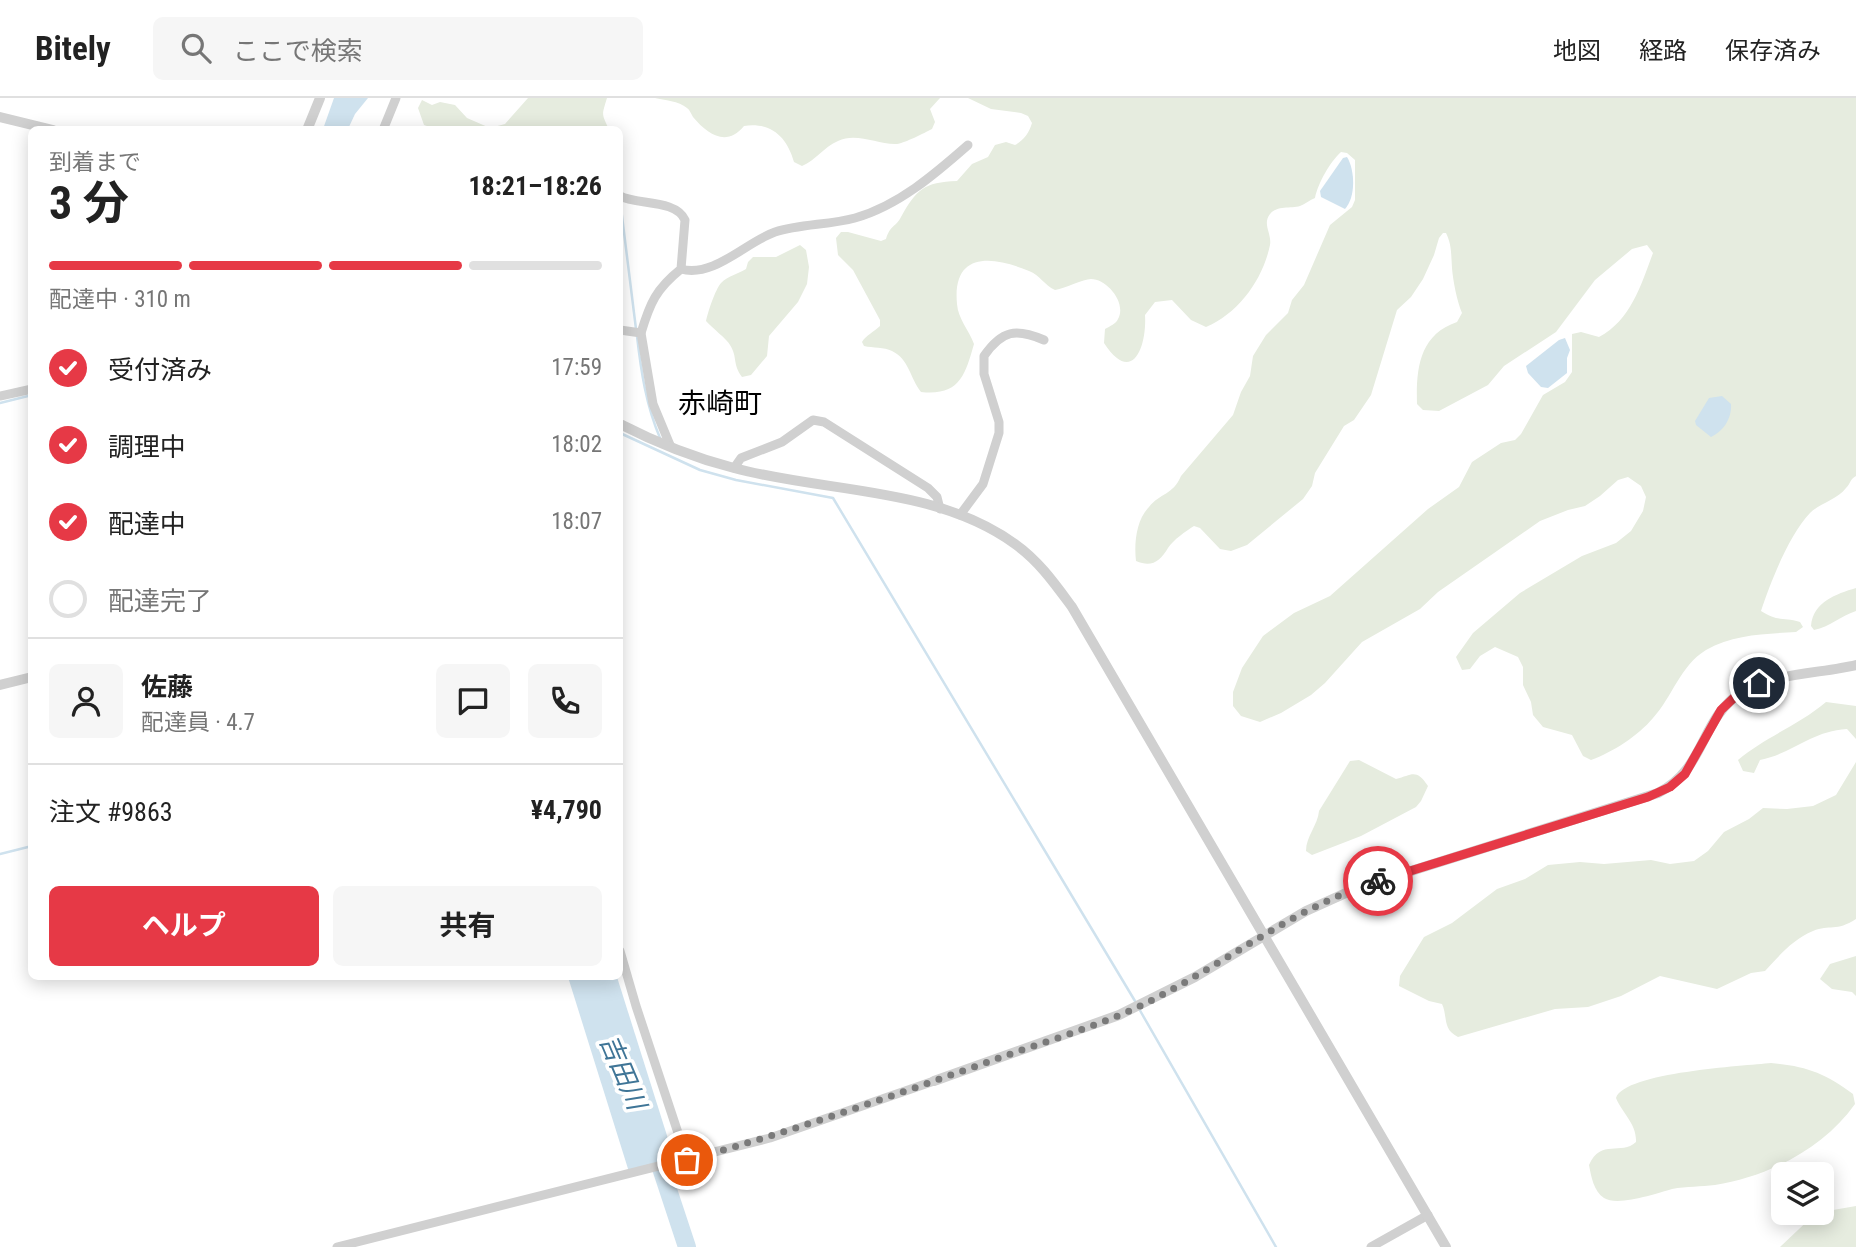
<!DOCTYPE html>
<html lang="ja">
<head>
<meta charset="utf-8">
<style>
	body { margin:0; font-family:"Roboto Condensed","Noto Sans JP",sans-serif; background:#f6f6f6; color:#222; height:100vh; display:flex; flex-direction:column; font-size:26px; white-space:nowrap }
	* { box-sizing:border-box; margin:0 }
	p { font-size:23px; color:#767676 }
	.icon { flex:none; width:38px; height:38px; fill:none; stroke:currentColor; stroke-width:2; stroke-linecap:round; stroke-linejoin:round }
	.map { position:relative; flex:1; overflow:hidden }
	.details { position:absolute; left:28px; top:28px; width:595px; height:854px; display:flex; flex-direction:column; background:#fff; border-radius:10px; box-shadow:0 4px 18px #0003 }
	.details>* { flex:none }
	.tools { position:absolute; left:1771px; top:1064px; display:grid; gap:14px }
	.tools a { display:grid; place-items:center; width:63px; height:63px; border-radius:10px; background:#fff; box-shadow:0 4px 18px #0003; font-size:35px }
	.pin { position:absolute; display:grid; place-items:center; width:60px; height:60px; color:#fff; margin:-30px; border:4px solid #fff; border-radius:50%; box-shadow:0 2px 7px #0007 }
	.courier { position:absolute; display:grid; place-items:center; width:70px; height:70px; margin:-35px; border:5px solid #e63946; border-radius:50%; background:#fff; color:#222; box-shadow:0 2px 9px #0007 }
	.summary em { font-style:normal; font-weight:700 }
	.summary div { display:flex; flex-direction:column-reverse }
	.summary { display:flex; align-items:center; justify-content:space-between; height:119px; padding:0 21px }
	h1 { font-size:46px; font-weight:700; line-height:52px }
	.bar { display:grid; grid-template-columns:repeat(4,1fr); gap:10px 7px; align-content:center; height:84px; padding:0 21px }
	.bar i { height:9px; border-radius:5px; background:#e0e0e0 }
	.bar .on { background:#e63946 }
	.bar p { grid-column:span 4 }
	.line { display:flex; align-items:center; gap:18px; padding:0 21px; border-top:2px solid #e0e0e0 }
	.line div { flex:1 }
	.round { display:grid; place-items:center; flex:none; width:74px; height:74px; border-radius:10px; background:#f6f6f6 }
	ol { padding:0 21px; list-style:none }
	li { display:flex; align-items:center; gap:21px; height:77px }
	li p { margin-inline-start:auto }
	li .icon { padding:7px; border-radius:50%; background:#e63946; color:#fff; stroke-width:4 }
	li:last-child { color:#767676 }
	li i { width:38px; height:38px; border:4px solid #e0e0e0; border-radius:50% }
	.primary-button { display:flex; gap:14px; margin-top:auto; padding:14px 21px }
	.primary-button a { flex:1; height:80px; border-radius:10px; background:#e63946; color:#fff; font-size:28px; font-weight:700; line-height:80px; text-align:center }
	.primary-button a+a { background:#f6f6f6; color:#222 }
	header { display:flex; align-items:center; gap:42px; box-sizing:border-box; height:98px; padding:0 35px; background:#fff; border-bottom:2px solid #e0e0e0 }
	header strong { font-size:33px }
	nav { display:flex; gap:38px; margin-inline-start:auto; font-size:24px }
	.search { width:490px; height:63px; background:#f6f6f6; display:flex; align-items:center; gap:18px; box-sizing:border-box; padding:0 24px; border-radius:10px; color:#767676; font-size:26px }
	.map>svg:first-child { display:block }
	.green { fill:#e6ecdf }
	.water { fill:#cfe2ee }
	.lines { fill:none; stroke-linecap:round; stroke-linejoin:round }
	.stream { stroke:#cfe2ee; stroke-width:2.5 }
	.river { stroke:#cfe2ee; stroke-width:18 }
	.minor { stroke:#d0d0d0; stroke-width:9 }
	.tertiary { stroke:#d0d0d0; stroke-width:10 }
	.done { stroke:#7a7a7a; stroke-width:7; stroke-dasharray:0 12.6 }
	.route { stroke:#e63946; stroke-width:9 }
	.labels { text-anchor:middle; stroke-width:7; stroke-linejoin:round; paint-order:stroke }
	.water-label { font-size:26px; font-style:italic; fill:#3f7597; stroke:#fff }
	.quarter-label { font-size:28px; fill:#000; stroke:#fff }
</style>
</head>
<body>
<header>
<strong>Bitely</strong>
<div class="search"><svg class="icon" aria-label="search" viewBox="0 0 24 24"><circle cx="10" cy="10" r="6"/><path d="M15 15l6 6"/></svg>ここで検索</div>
<nav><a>地図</a><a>経路</a><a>保存済み</a></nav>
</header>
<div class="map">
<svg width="1856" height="1149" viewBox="0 0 1856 1149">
	<rect width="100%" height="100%" fill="#fff"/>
	<!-- green -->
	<g class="green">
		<path d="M528,0H607C602,17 601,15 609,31H436L424,27L418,10L422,2L432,7L440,4L455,7L467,20L490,30L505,26Z"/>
		<path d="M655,0H940L930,11L935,24L932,31C924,35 905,45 897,46C878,47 857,34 838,43C824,49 816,62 802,68L794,64C787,39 771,24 744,28C727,49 708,37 693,19C691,16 690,12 687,10C679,3 664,2 655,0Z"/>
		<path d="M968,0H1856V378C1850,381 1851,385 1846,390C1837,402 1820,405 1810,415C1789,437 1771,483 1761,513C1778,524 1783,519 1800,524L1803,529L1796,534C1765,536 1734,536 1706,552C1680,568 1673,598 1653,620C1638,638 1613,654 1591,662L1583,658L1572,637L1543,629L1533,617L1531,604L1523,587V569L1518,559L1495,549L1480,558L1470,571L1462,572L1456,559L1473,535L1520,495L1582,458L1616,445L1631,433L1643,413L1646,399L1641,388L1628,379L1618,382L1600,398L1585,408L1568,412L1540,423L1438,494L1420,511L1362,544L1325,585L1311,597L1281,615L1260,624L1241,618L1233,608V594L1242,570L1263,538L1294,515L1330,498L1428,411L1459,389L1472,364L1501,345L1515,342L1521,336L1543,297L1565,284L1572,274V236L1581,234L1599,239C1631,222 1641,187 1653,155L1647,147L1632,151L1595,182L1556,234L1504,268L1488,287L1439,313L1423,312L1417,306C1416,271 1419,237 1457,224L1462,215C1457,203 1453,183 1452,170C1451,157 1452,147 1446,135H1443L1439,140L1434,157L1423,181L1411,199L1397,212L1371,297L1354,322L1344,328L1315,375L1312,388L1303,401L1247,447L1231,453L1220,451L1200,430L1194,428C1186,433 1173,442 1168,450C1160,463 1152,470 1136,463C1134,446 1136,422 1149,409C1160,395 1173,397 1181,378L1233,317L1241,294L1250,278L1253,258L1266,237L1288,215L1292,202L1304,187L1330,127L1352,109L1355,102V62L1347,55L1341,54C1330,64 1318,85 1315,100C1310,102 1305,106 1300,108C1291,111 1277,107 1270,116C1262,126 1272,136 1270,147C1263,181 1239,215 1206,229L1191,222L1172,202L1155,204L1145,217C1147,249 1132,288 1104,245L1105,231C1110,228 1116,226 1118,221C1127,205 1107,181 1091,181C1083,181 1066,190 1055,192C1044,187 1040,177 1029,173C993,158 952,153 957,206C958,221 969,232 974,246C965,278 959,298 921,294C910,280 909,261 892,253C884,249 873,250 864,248L862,244C866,237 874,234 880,228V222L853,172L838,157L836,140L841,134H848L881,143L886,141C890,127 896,129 901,119C916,92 924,84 957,83L972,66L988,59L995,47L1006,44L1015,47C1024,42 1029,35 1032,25L1028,18L1021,15L991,11Z"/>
		<path d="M800,147L806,152L809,169L807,186L798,204L769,238L767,258L751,277L742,279C732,265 738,260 730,247C727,241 712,230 706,223C708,214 715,192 721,185C728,178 738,176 746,171L748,164L753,159H776Z"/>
		<path d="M1856,490V513C1840,518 1830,529 1814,532L1811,528C1813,504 1836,496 1856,490Z"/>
		<path d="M1826,604L1856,608V641L1847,631C1811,633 1792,656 1760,662L1754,675L1743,673L1738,662C1765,639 1799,627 1826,604Z"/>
		<path d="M1359,662L1396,681C1412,677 1416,670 1428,688L1421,703L1416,709L1361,738L1312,757L1306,753C1306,738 1318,727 1319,713L1350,663Z"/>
		<path d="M1856,664V821C1836,834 1830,826 1813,833C1793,841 1779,858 1765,873L1751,875L1717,891L1660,878L1621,898L1588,909L1555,911L1458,939C1442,931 1448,919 1442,906L1429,903L1399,888L1400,878L1424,839L1452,825L1497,791L1525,781L1548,767L1580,764L1604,766L1651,762L1670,766L1694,763L1708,753L1724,734L1749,721L1763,710L1787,711L1813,708L1836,697Z"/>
		<path d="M1856,858V898L1852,894L1832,891L1820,881L1830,866Z"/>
		<path d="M1771,965C1806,968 1825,975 1853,996L1855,1006C1824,1050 1768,1079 1715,1087C1701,1089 1687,1088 1672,1091C1657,1095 1618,1109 1604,1100C1594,1094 1591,1078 1589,1067C1601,1040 1621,1058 1636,1044C1637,1026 1622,1015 1616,1000C1625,974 1744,968 1771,965Z"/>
		<path d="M1856,1108V1149H1780L1816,1115Z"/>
	</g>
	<!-- water -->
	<g class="water">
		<path d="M334,0H368L355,16L348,31H323Z"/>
		<path d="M1347,59C1355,72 1356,99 1345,111L1321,99L1320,93L1343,60Z"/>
		<path d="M1565,240L1570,252L1567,260V275L1548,290L1541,289L1528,275L1526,268L1559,242Z"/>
		<path d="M1722,298L1731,306C1732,321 1723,333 1711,339L1696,327L1695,323L1709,300Z"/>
		<path d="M568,879H617L675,1063L629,1074Z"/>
	</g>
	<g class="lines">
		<!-- stream -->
		<g class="stream">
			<path d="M620,102L636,231"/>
			<path d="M637,238C641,273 646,307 660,340"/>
			<path d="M0,305L32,297"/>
			<path d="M620,335L700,372L736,382L833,400L1135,903"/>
			<path d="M0,756L32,748"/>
			<path d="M1138,909L1276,1149"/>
		</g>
		<!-- river -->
		<path class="river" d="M654,1049L687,1149"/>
		<!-- minor -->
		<g class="minor">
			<path d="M383,32L396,0"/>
			<path d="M620,98C636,107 676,101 685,122L681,171C656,191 650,205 641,235"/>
			<path d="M681,171C714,180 746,144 775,134C800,126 829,127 855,120C898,108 935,76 968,47"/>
			<path d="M620,232L641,235L653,306L670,347"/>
			<path d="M0,298L32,291"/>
			<path d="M734,370L741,360L782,344L813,322L824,324L928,390L937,399L940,411"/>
			<path d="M960,417L983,386L999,335V324L984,276V258C1002,232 1016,230 1044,242"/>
			<path d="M620,853L636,908L687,1062"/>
			<path d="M337,1149L770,1040L934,983"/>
			<path d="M1371,1149L1428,1117"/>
		</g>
		<!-- tertiary -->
		<g class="tertiary">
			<path d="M0,19L53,32"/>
			<path d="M307,32L320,0"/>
			<path d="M620,326C655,344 695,360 734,370C826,395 935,388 1015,446C1039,463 1055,486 1072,509L1446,1149"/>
			<path d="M0,587L32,579"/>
			<path d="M934,983L1119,917L1195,879L1306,813L1357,790L1658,695C1707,670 1699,621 1742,594C1769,576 1823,575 1856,567"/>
		</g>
	</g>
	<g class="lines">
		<!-- done -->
		<path class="done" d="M687,1062C788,1035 886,1000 985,965C1029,949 1076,935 1120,917C1210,879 1285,812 1378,783"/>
		<!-- route -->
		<path class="route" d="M1378,783L1648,699L1670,689L1685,676L1721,612L1740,594L1759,585"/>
	</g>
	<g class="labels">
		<!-- water labels -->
		<g class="water-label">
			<text transform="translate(623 974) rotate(67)" y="9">吉田川</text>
		</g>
		<!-- quarter labels -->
		<g class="quarter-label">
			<text x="720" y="315">赤崎町</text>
		</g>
	</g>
</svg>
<div class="tools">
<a><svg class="icon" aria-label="layers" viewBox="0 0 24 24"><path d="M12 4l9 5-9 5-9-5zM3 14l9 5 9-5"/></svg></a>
</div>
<div class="pin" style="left:687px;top:1062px;background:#ea580c"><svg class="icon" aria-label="bag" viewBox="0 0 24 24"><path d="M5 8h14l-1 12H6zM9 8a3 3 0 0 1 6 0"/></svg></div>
<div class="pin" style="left:1759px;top:585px;background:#1f2937"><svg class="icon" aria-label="home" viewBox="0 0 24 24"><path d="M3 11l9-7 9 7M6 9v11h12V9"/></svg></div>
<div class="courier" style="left:1378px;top:783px"><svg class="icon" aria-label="bike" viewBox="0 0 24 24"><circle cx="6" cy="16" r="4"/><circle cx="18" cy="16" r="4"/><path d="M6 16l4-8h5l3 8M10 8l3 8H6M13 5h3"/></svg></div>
<section class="details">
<div class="summary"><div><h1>3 分</h1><p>到着まで</p></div><em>18:21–18:26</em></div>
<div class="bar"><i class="on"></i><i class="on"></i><i class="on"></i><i></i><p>配達中 · 310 m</p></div>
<ol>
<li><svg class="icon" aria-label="check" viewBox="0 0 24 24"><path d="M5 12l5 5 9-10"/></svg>受付済み<p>17:59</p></li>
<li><svg class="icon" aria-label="check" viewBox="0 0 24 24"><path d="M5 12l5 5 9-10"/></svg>調理中<p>18:02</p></li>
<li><svg class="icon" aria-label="check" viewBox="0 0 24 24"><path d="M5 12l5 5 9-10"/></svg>配達中<p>18:07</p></li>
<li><i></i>配達完了</li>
</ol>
<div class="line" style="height:126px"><a class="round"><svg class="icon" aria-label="person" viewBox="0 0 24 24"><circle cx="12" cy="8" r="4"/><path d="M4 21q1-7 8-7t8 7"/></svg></a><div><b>佐藤</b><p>配達員 · 4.7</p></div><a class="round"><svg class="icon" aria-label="chat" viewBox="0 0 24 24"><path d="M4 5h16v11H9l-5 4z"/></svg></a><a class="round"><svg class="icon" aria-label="phone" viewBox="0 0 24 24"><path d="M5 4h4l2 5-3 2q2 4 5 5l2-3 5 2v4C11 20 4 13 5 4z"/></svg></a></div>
<div class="line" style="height:91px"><div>注文 #9863</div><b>¥4,790</b></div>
<div class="primary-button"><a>ヘルプ</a><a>共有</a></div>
</section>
</div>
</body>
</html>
